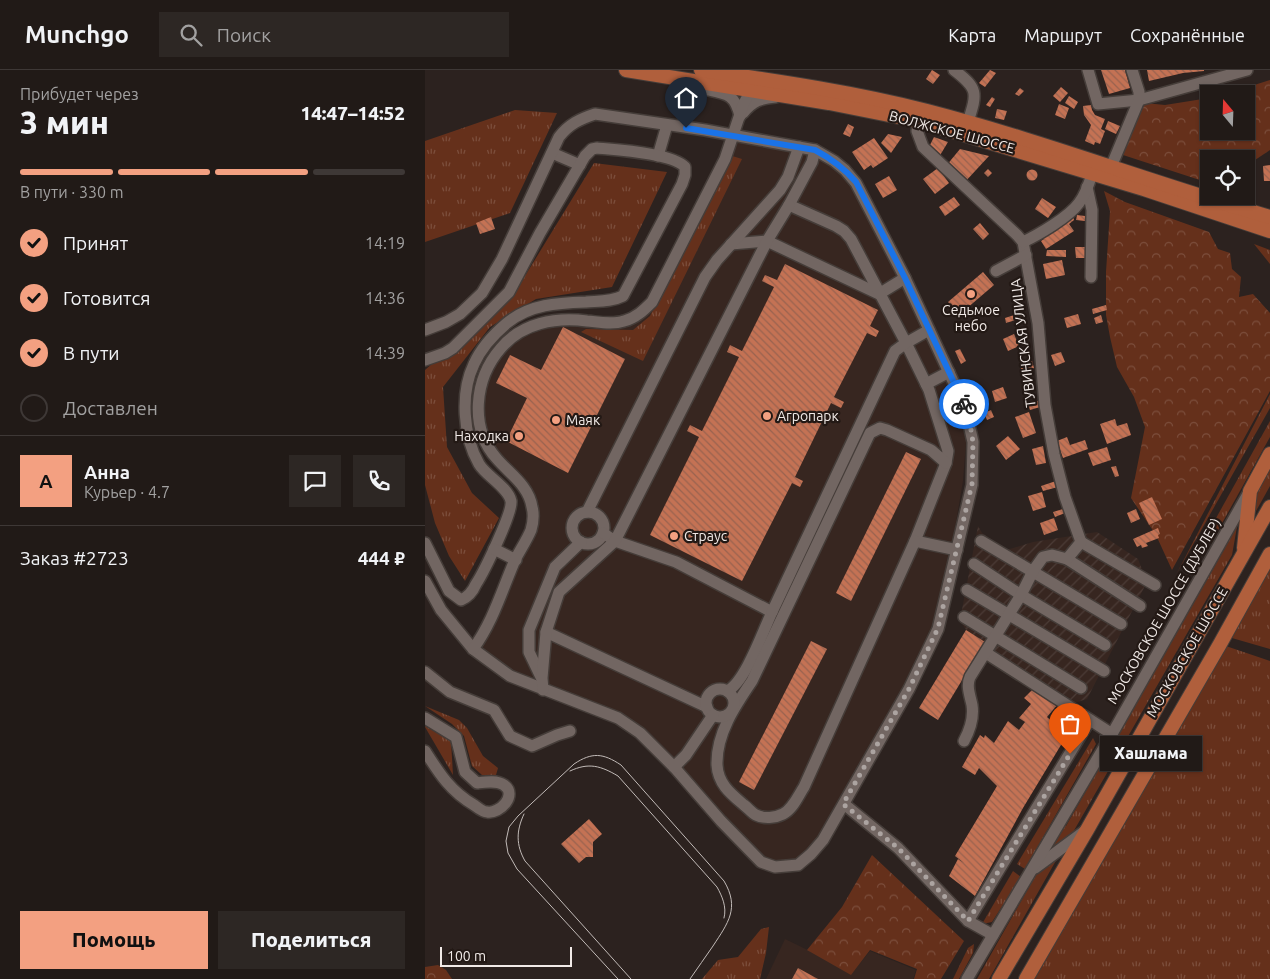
<!DOCTYPE html>
<html lang="ru">
<head>
<meta charset="utf-8">
<style>
	body { margin:0; font-family:Ubuntu,sans-serif; background:#2d2724; color:#f1f3f6; height:100vh; display:flex; flex-direction:column; font-size:19px; white-space:nowrap }
	* { box-sizing:border-box; margin:0 }
	p { font-size:16px; color:#a2a1a1 }
	.icon { flex:none; width:28px; height:28px; fill:none; stroke:currentColor; stroke-width:2; stroke-linecap:round; stroke-linejoin:round }
	.map { position:relative; flex:1; overflow:hidden }
	.panel { display:flex; flex-direction:column; background:#211a17; width:425px }
	.panel>* { flex:none }
	.needle { width:32px; rotate:341deg }
	.fabs { position:absolute; left:775px; top:15px; display:grid; gap:10px }
	.fabs a { display:grid; place-items:center; width:55px; height:55px; border-radius:0px; background:#211a17; box-shadow:0 1px 4px #0004,0 0 0 1px #3e3836; font-size:25px }
	.scale { position:absolute; left:15px; bottom:12px; width:132px; box-sizing:border-box; padding-left:5px; border:2px solid #f1eae7; border-top:0; font-size:14px; line-height:18px; white-space:nowrap; color:#f1eae7; -webkit-text-stroke:4px #231915; paint-order:stroke }
	.pin { position:absolute; display:grid; place-items:center; width:42px; height:42px; color:#fff; margin:-51px -21px; border-radius:50% 50% 50% 0; rotate:-45deg; box-shadow:0 0 5px #0007 }
	.pin .icon { rotate:45deg }
	.courier { position:absolute; display:grid; place-items:center; width:50px; height:50px; margin:-25px; border:4px solid #1a73e8; border-radius:50%; background:#fff; color:#222; box-shadow:0 1px 6px #0007 }
	.bubble { position:absolute; height:35px; border-radius:0px; background:#211a17; box-shadow:0 1px 4px #0004,0 0 0 1px #3e3836; font-size:16px; font-weight:800; line-height:35px; text-align:center }
	.overview em { font-style:normal; font-weight:800 }
	.overview div { display:flex; flex-direction:column-reverse }
	.overview { display:flex; align-items:center; justify-content:space-between; height:85px; padding:0 20px }
	h1 { font-size:32px; font-weight:800; line-height:38px }
	.bar { display:grid; grid-template-columns:repeat(4,1fr); gap:8px 5px; align-content:center; height:60px; padding:0 20px }
	.bar i { height:6px; border-radius:4px; background:#3e3836 }
	.bar .active { background:#f3a081 }
	.bar p { grid-column:span 4 }
	.line { display:flex; align-items:center; gap:12px; padding:0 20px; border-top:1px solid #3e3836 }
	.line div { flex:1 }
	.round { display:grid; place-items:center; flex:none; width:52px; height:52px; border-radius:0px; background:#2d2724 }
	ol { padding:0 20px; list-style:none }
	li { display:flex; align-items:center; gap:15px; height:55px }
	li p { margin-inline-start:auto }
	li .icon { padding:5px; border-radius:50%; background:#f3a081; color:#111; stroke-width:4 }
	li:last-child { color:#a2a1a1 }
	li i { width:28px; height:28px; border:2px solid #3e3836; border-radius:50% }
	.button { display:flex; gap:10px; margin-top:auto; padding:10px 20px }
	.button a { flex:1; height:58px; border-radius:0px; background:#f3a081; color:#111; font-size:20px; font-weight:800; line-height:58px; text-align:center }
	.button a+a { background:#2d2724; color:#f1f3f6 }
	header { display:flex; align-items:center; gap:30px; box-sizing:border-box; height:70px; padding:0 25px; background:#211a17; border-bottom:1px solid #3e3836 }
	header strong { font-size:24px }
	nav { display:flex; gap:28px; margin-inline-start:auto; font-size:18px }
	.search { width:350px; height:45px; background:#2d2724; display:flex; align-items:center; gap:12px; box-sizing:border-box; padding:0 18px; border-radius:0px; color:#a2a1a1; font-size:19px }
	main { display:flex; flex:1; min-height:0 }
	.map>svg:first-child { display:block }
	.built { fill:#372620 }
	.industrial { fill:url(#industrial-furrows) }
	.grass { fill:url(#grass-tufts) }
	.forest { fill:url(#forest-crowns) }
	.building { fill:url(#building-back-hatch) }
	.lines { fill:none; stroke-linecap:round; stroke-linejoin:round }
	.minor-casing { stroke:#453d39; stroke-width:14 }
	.major-casing { stroke:#453d39; stroke-width:16 }
	.minor { stroke:#726662; stroke-width:11 }
	.major { stroke:#b05f3c; stroke-width:14 }
	.tram { stroke:#c2bbb8; stroke-width:1 }
	.done { stroke:#aca4a1; stroke-width:5; stroke-dasharray:0 9 }
	.route { stroke:#1a73e8; stroke-width:6 }
	.poi-dot { fill:#f3a081; stroke:#231915; stroke-width:2 }
	.labels { text-anchor:middle; stroke-width:4.5; stroke-linejoin:round; paint-order:stroke }
	.street-label { font-size:14px; fill:#f1eae7; stroke:#231915 }
	.poi-label { font-size:14px; fill:#f1eae7; stroke:#231915; text-anchor:start }
</style>
</head>
<body>
<header>
<strong>Munchgo</strong>
<div class="search"><svg class="icon" aria-label="search" viewBox="0 0 24 24"><circle cx="10" cy="10" r="6"/><path d="M15 15l6 6"/></svg>Поиск</div>
<nav><a>Карта</a><a>Маршрут</a><a>Сохранённые</a></nav>
</header>
<main>
<section class="panel">
<div class="overview"><div><h1>3 мин</h1><p>Прибудет через</p></div><em>14:47–14:52</em></div>
<div class="bar"><i class="active"></i><i class="active"></i><i class="active"></i><i></i><p>В пути · 330 m</p></div>
<ol>
<li><svg class="icon" aria-label="check" viewBox="0 0 24 24"><path d="M5 12l5 5 9-10"/></svg>Принят<p>14:19</p></li>
<li><svg class="icon" aria-label="check" viewBox="0 0 24 24"><path d="M5 12l5 5 9-10"/></svg>Готовится<p>14:36</p></li>
<li><svg class="icon" aria-label="check" viewBox="0 0 24 24"><path d="M5 12l5 5 9-10"/></svg>В пути<p>14:39</p></li>
<li><i></i>Доставлен</li>
</ol>
<div class="line" style="height:90px"><b class="round" style="background:#f3a081;color:#111">А</b><div><b>Анна</b><p>Курьер · 4.7</p></div><a class="round"><svg class="icon" aria-label="chat" viewBox="0 0 24 24"><path d="M4 5h16v11H9l-5 4z"/></svg></a><a class="round"><svg class="icon" aria-label="phone" viewBox="0 0 24 24"><path d="M5 4h4l2 5-3 2q2 4 5 5l2-3 5 2v4C11 20 4 13 5 4z"/></svg></a></div>
<div class="line" style="height:65px"><div>Заказ #2723</div><b>444 ₽</b></div>
<div class="button"><a>Помощь</a><a>Поделиться</a></div>
</section>
<div class="map">
<svg width="845" height="909" viewBox="0 0 845 909">
	<defs>
		<pattern id="industrial-furrows" width="10" height="10" patternUnits="userSpaceOnUse" patternTransform="scale(1.25)"><rect width="10" height="10" fill="#372620"/><path d="M-1 1l2-2M0 10L10 0M9 11l2-2" fill="none" stroke="#4b3b36"/></pattern>
		<pattern id="grass-tufts" width="24" height="20" patternUnits="userSpaceOnUse" patternTransform="scale(1.25)"><rect width="24" height="20" fill="#65301b"/><path d="M3 7l-1-3M5 7V3M7 7l1-3M15 17l-1-3M17 17v-4M19 17l1-3" fill="none" stroke="#7c4e3c"/></pattern>
		<pattern id="forest-crowns" width="20" height="18" patternUnits="userSpaceOnUse" patternTransform="scale(1.25)"><rect width="20" height="18" fill="#65301b"/><path d="M2 6a3 3 0 1 1 6 0M12 15a3 3 0 1 1 6 0" fill="none" stroke="#7c4e3c"/></pattern>
		<pattern id="building-back-hatch" width="6" height="6" patternUnits="userSpaceOnUse" patternTransform="scale(1.25)"><rect width="6" height="6" fill="#c47254"/><path d="M-1 5l2 2M0 0l6 6M5-1l2 2" fill="none" stroke="#99634f"/></pattern>
	</defs>
	<rect width="100%" height="100%" fill="#2c221f"/>
	<!-- built -->
	<g class="built">
		<path d="M308,65L390,80L420,100L543,348L538,411L513,559L398,770L373,795L336,792L249,697L183,638L118,620L48,579L106,459L105,428L59,368L54,329L69,286L94,263L125,251H200L227,232Z"/>
		<path d="M360,869L428,902L445,881L491,900L488,909H341Z"/>
	</g>
	<!-- industrial -->
	<path class="industrial" d="M553,456L557,463L582,480L608,472L672,462L713,489L722,512L662,629L646,634L555,578L539,557L535,550Z"/>
	<!-- grass -->
	<g class="grass">
		<path d="M90,40L132,43L85,143L0,172V71Z"/>
		<path d="M304,85L317,89L218,291L156,262L161,259L208,260L225,246Z"/>
		<path d="M169,93L242,102L187,217L111,229L65,257L18,317L22,377L47,423L74,448L40,511L24,486L10,453L0,415V300L92,219Z"/>
		<path d="M829,174L845,180V194Z"/>
		<path d="M845,324V338L752,503Z"/>
		<path d="M845,351V367L786,473L780,468Z"/>
		<path d="M845,394V416L821,459L824,430Z"/>
		<path d="M813,451L807,485L647,764L620,785L638,755L641,756L800,478L797,475Z"/>
		<path d="M845,484V579L800,566Z"/>
		<path d="M795,574L845,591V909H601Z"/>
		<path d="M0,636L34,650L42,658L58,686L73,698L71,705H57L47,696L39,666L27,654Z"/>
		<path d="M0,656L26,671L28,705L0,657Z"/>
		<path d="M668,668L671,674L600,799L592,794Z"/>
		<path d="M633,787L564,909H552L608,810V805Z"/>
		<path d="M588,801L596,807L567,852L557,854Z"/>
		<path d="M344,857L341,883L335,909H277L293,890L313,887L336,859Z"/>
		<path d="M549,874L548,883L534,909H528L543,878Z"/>
	</g>
	<!-- forest -->
	<g class="forest">
		<path d="M845,10V80L830,90L821,117V89H784V113L695,84L703,61L711,53L720,33L740,35L784,28V61H821V24H801Z"/>
		<path d="M679,121L700,132L784,162L793,179L805,183L807,199L816,207L814,227L828,224L845,243V321L747,500L731,465L706,428L720,357L709,327L692,297L685,267L681,245V202L685,141Z"/>
		<path d="M447,785L539,871L516,909H489L492,899L445,880L426,905L382,880L417,837Z"/>
		<path d="M13,895L21,900L27,909H0V897Z"/>
	</g>
	<!-- building -->
	<g class="building">
		<path d="M507,0L515,5L508,14L501,9Z"/>
		<path d="M565,0L571,3L560,17L554,13Z"/>
		<path d="M676,0H700L705,18L684,24Z"/>
		<path d="M722,0H779V1L758,3L724,11Z"/>
		<path d="M636,17L643,23L635,32L628,26Z"/>
		<path d="M595,18L599,21L594,26L590,24Z"/>
		<path d="M644,26L653,32L649,39L640,33Z"/>
		<path d="M567,27L570,29L565,37L561,35Z"/>
		<path d="M634,34L644,38L640,49L630,45Z"/>
		<path d="M666,35L667,40L670,45L680,49L676,59L680,61L675,74L670,72L669,75L660,71L666,55L659,45L658,36Z"/>
		<path d="M572,39L582,41L579,50L570,48Z"/>
		<path d="M683,51L695,56L691,64L680,59Z"/>
		<path d="M423,54L429,57L425,67L418,64Z"/>
		<path d="M463,64L477,67L466,83L456,73Z"/>
		<path d="M509,67L523,72L514,87L504,77Z"/>
		<path d="M449,68L463,88L448,98L446,95L439,100L427,82Z"/>
		<path d="M535,79L564,86L539,113L521,96Z"/>
		<path d="M845,95V111H839L838,96Z"/>
		<path d="M513,98L524,113L510,124L498,109Z"/>
		<path d="M563,99L567,103L563,107L559,103Z"/>
		<circle cx="607" cy="105" r="5.5"/>
		<path d="M464,106L472,120L458,128L450,114Z"/>
		<path d="M529,127L535,135L520,146L514,137Z"/>
		<path d="M617,128L631,137L623,148L610,139Z"/>
		<path d="M652,145L660,146V151L651,150Z"/>
		<path d="M648,146L649,150L644,154L649,161L621,179L616,171L619,169L617,166Z"/>
		<path d="M66,147L70,159L55,164L51,153Z"/>
		<path d="M555,153L564,164L558,170L548,159Z"/>
		<path d="M650,177H661V188H651Z"/>
		<path d="M622,180H641V187L621,186Z"/>
		<path d="M637,190L640,205L621,209L618,194Z"/>
		<path d="M360,194L453,240L445,256L454,261L451,267L442,263L409,327L419,332L416,338L406,333L370,407L378,411L375,417L367,413L317,511L225,465L274,367L262,361L265,355L277,361L314,287L302,282L305,275L317,281L349,217L337,211L340,205L352,210Z"/>
		<path d="M558,202L569,215L534,245L523,232Z"/>
		<path d="M681,235L682,240L668,244L667,239Z"/>
		<path d="M598,242L600,247L581,253L580,248Z"/>
		<path d="M653,244L656,254L642,258L639,248Z"/>
		<path d="M676,245L678,252L671,254L669,248Z"/>
		<path d="M138,257L200,289L143,403L81,371L102,328L71,313L85,285L116,300Z"/>
		<path d="M589,264L594,276L583,281L578,269Z"/>
		<path d="M535,279L541,291L536,294L530,281Z"/>
		<path d="M636,282L640,292L630,296L626,285Z"/>
		<path d="M607,291L609,298L597,302L595,295Z"/>
		<path d="M578,317L582,328L570,332L567,321Z"/>
		<path d="M613,331L615,337L605,340L603,334Z"/>
		<path d="M566,340L569,347L562,350L559,343Z"/>
		<path d="M604,342L611,363L598,368L590,347Z"/>
		<path d="M690,349L692,356L702,353L706,365L682,374L675,354Z"/>
		<path d="M583,366L595,379L581,390L571,376Z"/>
		<path d="M642,367L645,375L660,370L663,379L638,388L632,371Z"/>
		<path d="M618,376L621,393L611,395L607,379Z"/>
		<path d="M682,377L686,390L668,396L663,383Z"/>
		<path d="M481,382L496,389L426,531L411,523Z"/>
		<path d="M691,396L694,406L690,407L686,397Z"/>
		<path d="M631,411L633,417L618,421L616,416Z"/>
		<path d="M617,422L621,437L608,441L603,426Z"/>
		<path d="M727,427L737,449L724,455L714,433Z"/>
		<path d="M638,439L640,443L630,447L628,442Z"/>
		<path d="M711,439L715,449L706,453L702,443Z"/>
		<path d="M629,448L633,460L619,465L615,453Z"/>
		<path d="M733,458L735,464L733,465L734,468L721,473L723,476L717,478L716,475L712,477L708,469Z"/>
		<path d="M541,560L560,572L513,650L494,638Z"/>
		<path d="M386,571L402,579L329,720L314,712Z"/>
		<path d="M609,618L633,634L622,647L642,665L598,738L550,826L524,806L533,789L539,793L530,786L572,716L554,698L550,705L537,697L555,665L559,668L560,665L569,673L583,651L594,660L600,652L594,648L606,634L599,628Z"/>
		<path d="M638,638L653,647L644,663L640,657L644,649L635,643Z"/>
		<path d="M164,749L177,764L168,772V787H161L154,793L136,774Z"/>
		<path d="M373,898L393,909H367Z"/>
	</g>
	<g class="lines">
		<!-- minor casing -->
		<g class="minor-casing">
			<g id="minor">
				<path d="M529,0C554,19 552,23 543,52"/>
				<path d="M663,0L673,34L714,30L822,0"/>
				<path d="M283,20C303,24 310,25 315,46"/>
				<path d="M318,43C328,31 336,28 351,27"/>
				<path d="M494,51L492,61L498,77L592,165L598,172L613,253L620,335L629,384L640,427L656,472"/>
				<path d="M127,83L155,95"/>
				<path d="M233,86L242,55"/>
				<path d="M686,97L714,30V22L707,0"/>
				<path d="M662,117L667,140L666,207"/>
				<path d="M598,172C613,165 644,147 654,133C660,125 664,114 667,104"/>
				<path d="M306,174L342,171L454,224L480,208"/>
				<path d="M571,201L601,185"/>
				<path d="M0,260L21,252L35,244L57,223L77,189L134,67C144,54 155,49 170,44L280,60L390,80L409,91L420,100L431,113L480,208L540,337L548,372L547,415L513,559L484,619L398,770L386,784L373,795L350,797L336,792L296,751L249,697L215,663L193,648L85,606L48,579L16,540L0,511"/>
				<path d="M504,260L481,273L504,320L523,381L521,393L490,471L532,480"/>
				<path d="M0,290L20,283L28,278L84,222L115,163L160,86L167,79L172,78C192,80 247,83 260,97V105L257,114L198,226C186,232 174,231 161,232C133,233 105,234 82,253C69,264 56,278 49,294C35,323 38,366 54,394C61,406 83,417 86,431C88,442 59,502 51,514C48,521 43,527 36,530L24,521L0,473"/>
				<path d="M501,314L524,302"/>
				<path d="M162,442L280,207L292,190L355,120L363,107L374,77"/>
				<circle cx="163" cy="458" r="16"/>
				<path d="M178,463L190,471L251,492L347,542C338,561 320,613 302,621"/>
				<path d="M490,471L379,717C373,726 368,739 358,744C350,748 339,749 331,745C327,743 323,738 319,735C306,724 293,714 292,695C291,664 310,636 327,611L445,363L455,358L462,360L506,380L521,393"/>
				<path d="M556,471L696,554"/>
				<path d="M656,472L730,515"/>
				<path d="M69,479L91,490"/>
				<path d="M642,489L715,536"/>
				<path d="M549,494L596,525L680,575"/>
				<path d="M542,520L679,601"/>
				<path d="M347,542L470,281L481,273L426,169L419,161L411,156L364,135L387,92L390,80"/>
				<path d="M539,547L656,618"/>
				<path d="M121,562L282,637"/>
				<path d="M48,579C68,552 77,520 90,490C95,480 102,470 106,460C108,453 109,444 107,437C104,416 85,404 72,389C44,358 49,309 76,278C97,253 130,247 162,251C174,252 187,255 199,251C211,248 219,240 227,232L300,89L318,35L326,20L331,16"/>
				<path d="M561,583L687,664"/>
				<path d="M0,602L25,622L69,640L85,666L107,676L132,665L145,661"/>
				<path d="M116,607L104,582V560L130,497L156,472"/>
				<circle cx="295" cy="633" r="14"/>
				<path d="M118,620L117,608L121,562L134,522L190,471L342,171L364,135"/>
				<path d="M0,648L31,667L40,702L52,713C60,712 72,710 79,715C93,725 75,744 62,742C58,742 53,738 49,735C25,721 14,703 0,681"/>
				<path d="M539,671C545,660 549,648 547,635C545,625 541,616 545,607L596,525L608,501L618,487L627,485L642,489L656,472"/>
				<path d="M249,697L261,685L288,645"/>
				<path d="M419,734L473,778L543,851L568,865"/>
				<path d="M610,798L660,761"/>
				<path d="M543,851L665,650"/>
				<path d="M542,909L687,664L823,424"/>
			</g>
		</g>
		<!-- major casing -->
		<g class="major-casing">
			<g id="major">
				<path d="M201,0L404,33L494,51L719,119L845,161"/>
				<path d="M276,0C351,11 428,22 502,41C618,71 730,114 845,147"/>
				<path d="M819,478L825,421L845,384"/>
				<path d="M574,909L662,760L845,437"/>
				<path d="M601,909L795,574L845,484"/>
			</g>
		</g>
		<!-- minor -->
		<use href="#minor" class="minor"/>
		<!-- major -->
		<use href="#major" class="major"/>
		<!-- tram -->
		<g class="tram">
			<path d="M145,701C164,692 176,696 193,706L292,817C297,826 302,837 299,848"/>
			<path d="M99,744C91,761 91,775 100,791L206,909"/>
			<path d="M193,909L92,799L83,783L81,771L84,757L93,746L149,694C167,682 178,683 196,695L299,811C315,838 303,853 288,876C280,887 273,898 265,909"/>
		</g>
	</g>
	<g class="lines">
		<!-- done -->
		<path class="done" d="M539,334L545,354L548,372L547,414L513,558L484,619L418,734L473,778L543,851L645,684"/>
		<!-- route -->
		<path class="route" d="M261,58L390,80C407,89 419,98 431,112L480,208L539,334"/>
	</g>
	<!-- markers -->
	<g class="poi-dot">
		<circle cx="546" cy="224" r="5"/>
		<circle cx="342" cy="346" r="5"/>
		<circle cx="131" cy="350" r="5"/>
		<circle cx="94" cy="366" r="5"/>
		<circle cx="249" cy="466" r="5"/>
	</g>
	<g class="labels">
		<!-- street labels -->
		<g class="street-label">
			<text transform="translate(527 62) rotate(15)" y="5">ВОЛЖСКОЕ ШОССЕ</text>
			<text transform="translate(598 273) rotate(-97)" y="5">ТУВИНСКАЯ УЛИЦА</text>
			<text transform="translate(739 541) rotate(-60)" y="5">МОСКОВСКОЕ ШОССЕ (ДУБЛЕР)</text>
			<text transform="translate(762 582) rotate(-60)" y="5">МОСКОВСКОЕ ШОССЕ</text>
		</g>
		<!-- poi labels -->
		<g class="poi-label">
			<text x="546" y="245" text-anchor="middle">Седьмое<tspan x="546" dy="16">небо</tspan></text>
			<text x="352" y="351">Агропарк</text>
			<text x="141" y="355">Маяк</text>
			<text x="84" y="371" text-anchor="end">Находка</text>
			<text x="259" y="471">Страус</text>
		</g>
	</g>
</svg>
<div class="fabs">
<a><svg class="needle" viewBox="-14 -14 28 28"><path d="M0-13l5 13h-10z" fill="#e53935"/><path d="M0 13l5-13h-10z" fill="#a2a1a1"/></svg></a>
<a><svg class="icon" aria-label="locate" viewBox="0 0 24 24"><circle cx="12" cy="12" r="6"/><path d="M12 2v4M12 18v4M2 12h4M18 12h4"/></svg></a>
</div>
<div class="scale">100 m</div>
<div class="pin" style="left:645px;top:684px;background:#ea580c"><svg class="icon" aria-label="bag" viewBox="0 0 24 24"><path d="M5 8h14l-1 12H6zM9 8a3 3 0 0 1 6 0"/></svg></div>
<div class="pin" style="left:261px;top:58px;background:#1f2937"><svg class="icon" aria-label="home" viewBox="0 0 24 24"><path d="M3 11l9-7 9 7M6 9v11h12V9"/></svg></div>
<div class="courier" style="left:539px;top:334px"><svg class="icon" aria-label="bike" viewBox="0 0 24 24"><circle cx="6" cy="16" r="4"/><circle cx="18" cy="16" r="4"/><path d="M6 16l4-8h5l3 8M10 8l3 8H6M13 5h3"/></svg></div>
<div class="bubble" style="left:675px;top:666px;width:102px">Хашлама</div>
</div>
</main>
</body>
</html>
